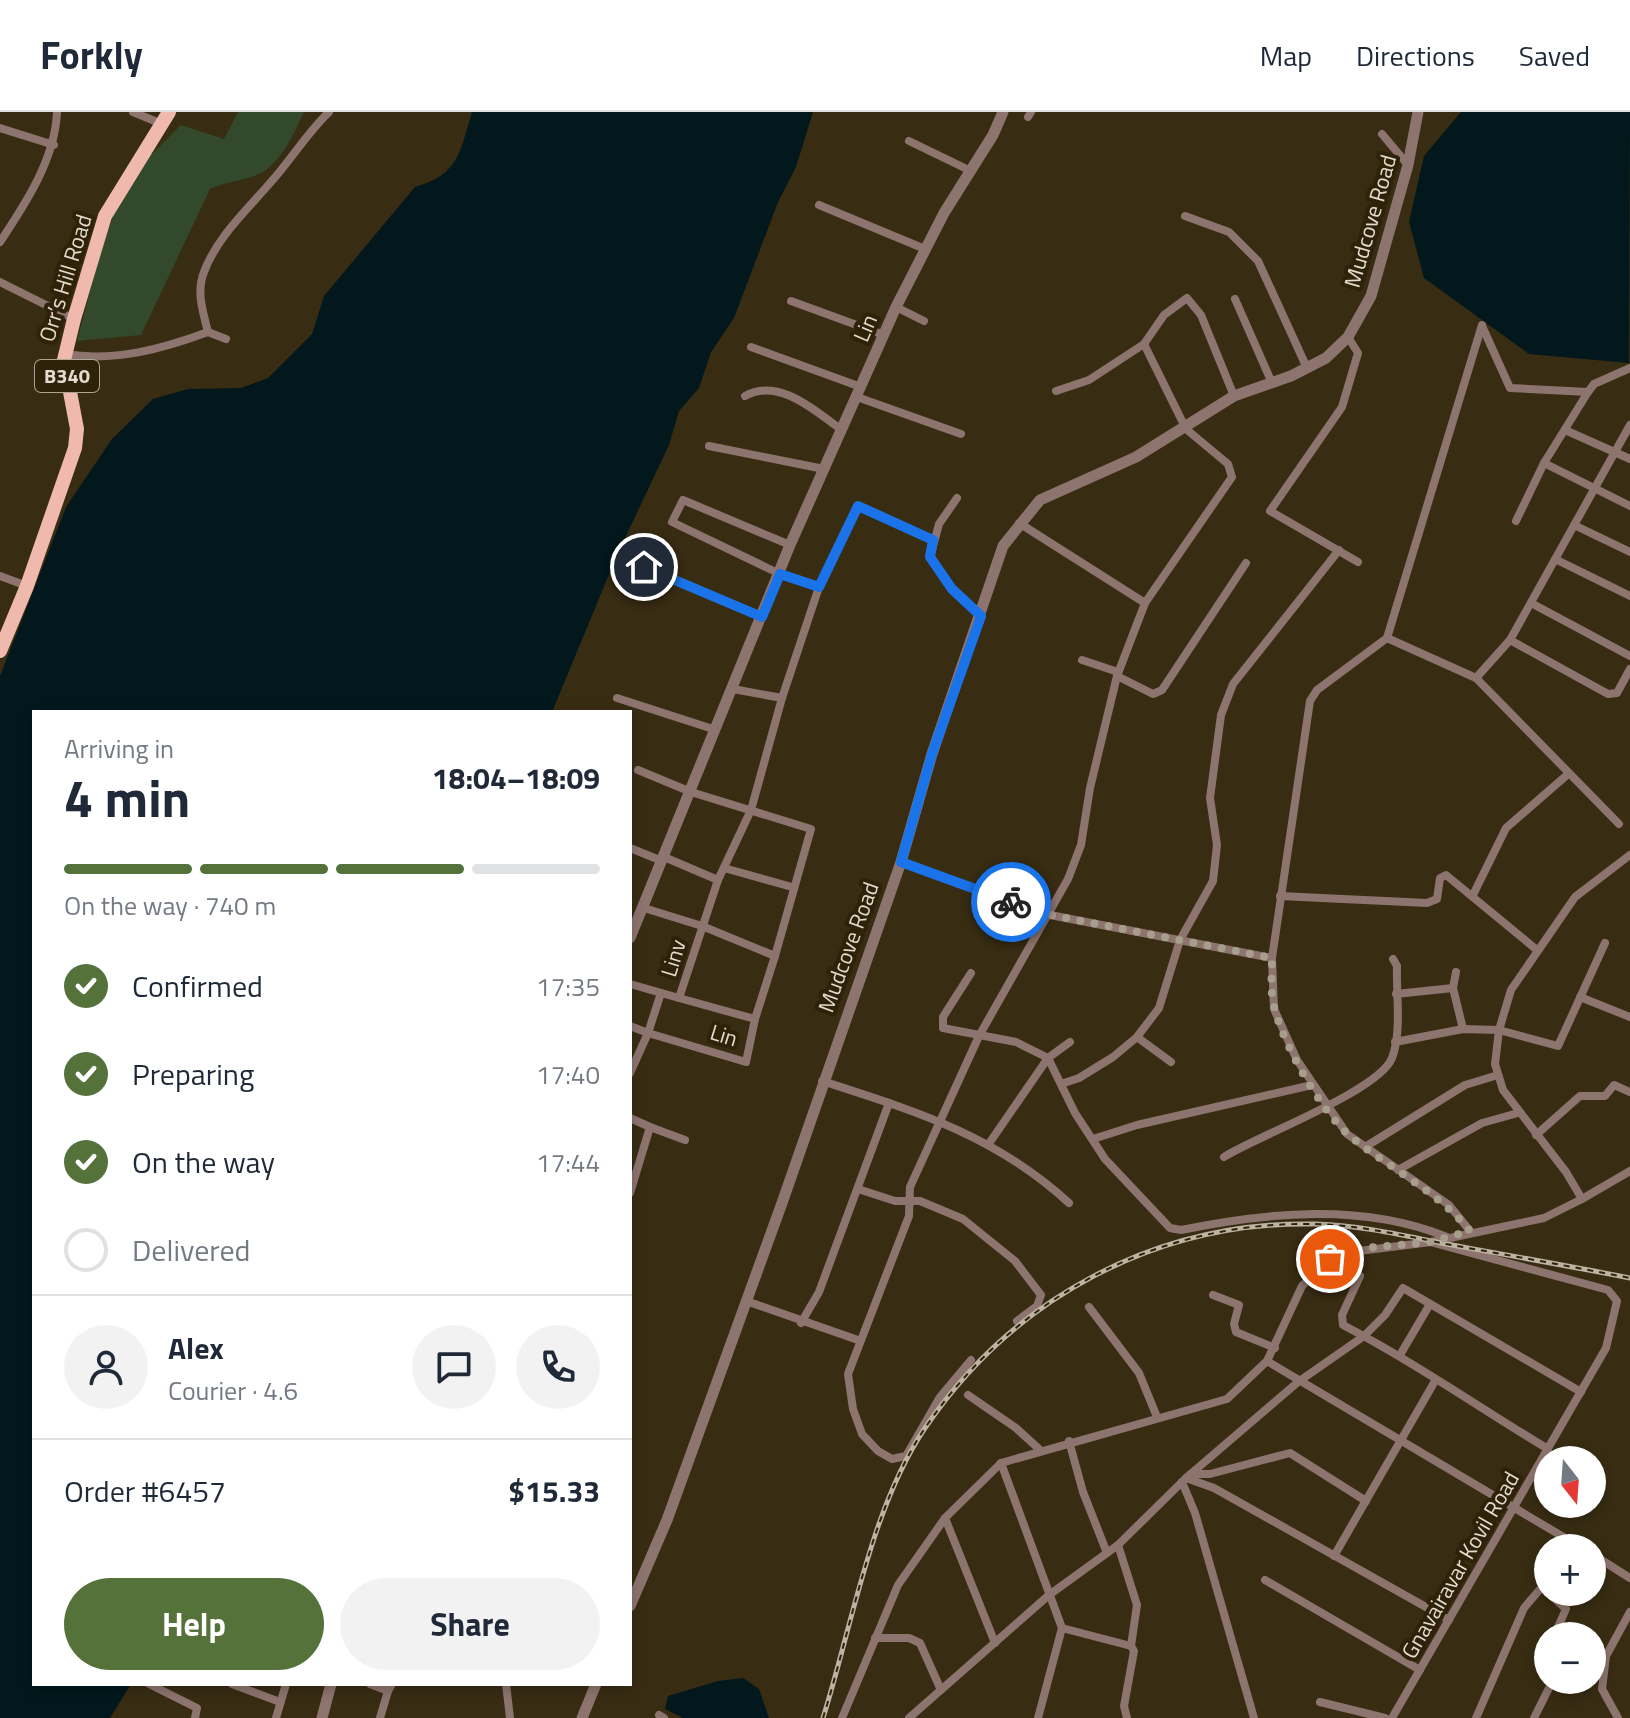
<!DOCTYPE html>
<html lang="en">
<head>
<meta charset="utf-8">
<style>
	body { margin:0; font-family:"Titillium Web",sans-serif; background:#f2f2f3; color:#1f2937; height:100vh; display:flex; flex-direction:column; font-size:30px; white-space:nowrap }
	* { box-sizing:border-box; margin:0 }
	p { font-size:26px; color:#747a83 }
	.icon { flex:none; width:44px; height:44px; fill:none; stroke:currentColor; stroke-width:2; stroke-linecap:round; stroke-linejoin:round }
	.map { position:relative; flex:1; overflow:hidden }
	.drawer { position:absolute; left:32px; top:598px; width:600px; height:976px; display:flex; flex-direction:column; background:#fff; border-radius:0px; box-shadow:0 4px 12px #0003 }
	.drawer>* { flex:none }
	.needle { width:52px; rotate:163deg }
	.tools { position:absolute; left:1534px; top:1334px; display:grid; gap:16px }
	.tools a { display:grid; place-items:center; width:72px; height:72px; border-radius:50%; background:#fff; box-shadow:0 4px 12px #0003; font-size:40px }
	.pin { position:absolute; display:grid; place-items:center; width:68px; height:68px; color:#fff; margin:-34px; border:4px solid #fff; border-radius:50%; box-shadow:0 2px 8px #0007 }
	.courier { position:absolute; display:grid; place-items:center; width:80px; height:80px; margin:-40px; border:6px solid #1a73e8; border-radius:50%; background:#fff; color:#222; box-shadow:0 2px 10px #0007 }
	.headline em { font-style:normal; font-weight:700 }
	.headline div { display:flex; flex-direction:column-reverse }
	.headline { display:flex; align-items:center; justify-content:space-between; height:136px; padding:0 32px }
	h1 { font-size:52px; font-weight:700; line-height:60px }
	.bar { display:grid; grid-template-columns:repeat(4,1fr); gap:12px 8px; align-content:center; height:96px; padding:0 32px }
	.bar i { height:10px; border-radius:6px; background:#e0e1e3 }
	.bar .selected { background:#547239 }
	.bar p { grid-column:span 4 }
	.line { display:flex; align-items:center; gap:20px; padding:0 32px; border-top:2px solid #e0e1e3 }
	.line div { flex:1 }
	.round { display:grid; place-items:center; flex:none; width:84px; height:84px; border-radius:42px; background:#f2f2f3 }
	ol { padding:0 32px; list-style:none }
	li { display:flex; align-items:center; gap:24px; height:88px }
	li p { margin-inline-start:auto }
	li .icon { padding:8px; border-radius:50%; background:#547239; color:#fff; stroke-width:4 }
	li:last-child { color:#747a83 }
	li i { width:44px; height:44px; border:4px solid #e0e1e3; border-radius:50% }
	.primary-button { display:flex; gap:16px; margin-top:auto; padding:16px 32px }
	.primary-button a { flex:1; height:92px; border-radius:48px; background:#547239; color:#fff; font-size:32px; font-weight:700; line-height:92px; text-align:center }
	.primary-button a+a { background:#f2f2f3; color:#1f2937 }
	header { display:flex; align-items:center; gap:48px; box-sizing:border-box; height:112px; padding:0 40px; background:#fff; border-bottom:2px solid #e0e1e3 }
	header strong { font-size:38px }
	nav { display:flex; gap:44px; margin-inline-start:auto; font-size:28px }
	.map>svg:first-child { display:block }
	.green { fill:#33492c }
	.water { fill:#02181c }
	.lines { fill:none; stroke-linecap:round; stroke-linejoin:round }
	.minor { stroke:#8e746e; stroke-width:8 }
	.tertiary { stroke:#8e746e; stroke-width:11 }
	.primary { stroke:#efbaad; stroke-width:14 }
	.rail-casing { stroke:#bcb3a2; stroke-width:5 }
	.rail { stroke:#2e2209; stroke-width:2; stroke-dasharray:6; stroke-linecap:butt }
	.done { stroke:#a89e8d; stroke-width:8; stroke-dasharray:0 14.4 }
	.route { stroke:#1a73e8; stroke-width:10 }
	.labels { text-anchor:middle; stroke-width:8; stroke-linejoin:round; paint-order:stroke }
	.shield { fill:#2e2209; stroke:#ada493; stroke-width:2 }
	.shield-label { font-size:20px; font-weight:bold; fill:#e4dcce }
	.street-label { font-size:22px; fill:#e4dcce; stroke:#2e2209 }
</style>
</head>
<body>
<header>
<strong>Forkly</strong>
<nav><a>Map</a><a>Directions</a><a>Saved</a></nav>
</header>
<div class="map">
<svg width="1630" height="1606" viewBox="0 0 1630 1606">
	<rect width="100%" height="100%" fill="#382c13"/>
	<!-- green -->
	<path class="green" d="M238,0H304C294,21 281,52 259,62C244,69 227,69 210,77L141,223L77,229L102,134L127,67L181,13L224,27Z"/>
	<!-- water -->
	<g class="water">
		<path d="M472,0H813L796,55L778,90L734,206L711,240L699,276L679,299L669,333L617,443L552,600H34V1572H131L110,1606H0V564L66,395L112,327L153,287L188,277L241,276L268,266L312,222L324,184L415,75C459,63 460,39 472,0Z"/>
		<path d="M1461,0H1630L1629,251L1529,242L1424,166L1409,110L1424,44Z"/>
		<path d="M743,1566L759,1577L769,1606H683L665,1597L668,1584L718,1569Z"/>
	</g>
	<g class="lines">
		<!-- minor -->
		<g class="minor">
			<path d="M133,0L162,12"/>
			<path d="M1028,5L1031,0"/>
			<path d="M0,16L54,33"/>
			<path d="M1382,22L1408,53"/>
			<path d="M909,29L971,59"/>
			<path d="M819,93L925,137"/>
			<path d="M1185,104L1229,120L1258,149L1307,256"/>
			<path d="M0,130C26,91 55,47 57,0"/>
			<path d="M0,170L74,207"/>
			<path d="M1235,187L1272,271"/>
			<path d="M791,189L884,223"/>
			<path d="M896,195L924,209"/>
			<path d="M1482,214L1510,276L1588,280L1594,272L1630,256"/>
			<path d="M208,220C203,200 196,180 204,160C217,125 247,98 270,71C291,48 306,22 329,0"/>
			<path d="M1348,225L1358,241L1342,295L1270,399L1358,450"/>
			<path d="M1144,232L1164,203L1187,186L1201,203L1234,284"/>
			<path d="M751,235L861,275"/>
			<path d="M65,242C115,250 162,237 208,220L226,227"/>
			<path d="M745,284C779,265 815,299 842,318"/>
			<path d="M857,285L961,322"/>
			<path d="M1565,318L1630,347"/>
			<path d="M709,334L824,357"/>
			<path d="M1544,351L1630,394"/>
			<path d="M957,386L939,412L930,445L952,477L981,504"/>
			<path d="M1516,409L1544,351L1588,280"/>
			<path d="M1019,411L1145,491"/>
			<path d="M1574,413L1630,440"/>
			<path d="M790,433L683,388L672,410L780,462L819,475"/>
			<path d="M1555,447L1630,484"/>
			<path d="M644,455L762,505"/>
			<path d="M0,464L27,474"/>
			<path d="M1531,491L1630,544"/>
			<path d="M1387,526L1476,566L1619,712"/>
			<path d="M1510,528L1608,582L1617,581L1630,557"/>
			<path d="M1082,548L1118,560"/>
			<path d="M1117,564L1153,582L1162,578L1246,451"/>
			<path d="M1476,566L1510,528L1630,313"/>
			<path d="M617,586L716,618"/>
			<path d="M782,586L819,475L858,394L933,428"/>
			<path d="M638,658L691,680L811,717L775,844L702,814L644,796"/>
			<path d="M630,736L662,749"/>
			<path d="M664,745L718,768"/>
			<path d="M901,750L1045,802L1272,846"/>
			<path d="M724,756L792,775"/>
			<path d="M1473,783L1506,716L1567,663"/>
			<path d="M1280,784L1427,791L1437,787L1440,766L1446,763L1537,838"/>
			<path d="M1456,860L1453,876L1463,917"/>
			<path d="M971,861L943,905V916L1016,930L1048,946L1075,1001L1105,1047L1170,1116L1181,1118C1269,1100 1363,1091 1447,1125"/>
			<path d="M630,872L679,886L718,768L751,698L782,586L733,577"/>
			<path d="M661,881L648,921L746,950L755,907"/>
			<path d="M1396,882L1453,876"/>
			<path d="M1580,885L1630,905"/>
			<path d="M679,886L755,907L775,844"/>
			<path d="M630,914L648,921L630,961"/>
			<path d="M1137,925L1171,950"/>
			<path d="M1395,930L1463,917L1499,918L1558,934L1605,831"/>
			<path d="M822,969C915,999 995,1023 1069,1091"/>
			<path d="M1061,972L1079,966L1113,945L1137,925L1159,896L1180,828L1213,769L1217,733L1210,686L1221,603L1233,572L1339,438"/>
			<path d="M630,1006L650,1015L630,1081"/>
			<path d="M650,1015L685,1028"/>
			<path d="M1536,1023L1580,984H1605L1614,973L1630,980"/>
			<path d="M1093,1027L1137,1013L1312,973"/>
			<path d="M988,1033L1048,946L1070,930"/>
			<path d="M1365,1035L1465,973L1498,963"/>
			<path d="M1224,1045C1257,1024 1379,979 1392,946C1402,920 1396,882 1397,854L1393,847"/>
			<path d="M1398,1058L1482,1011L1518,1001"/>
			<path d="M858,1077L895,1089H920L963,1107L1015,1149L1041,1183L1037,1194L1017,1209"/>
			<path d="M1582,1087L1630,1059"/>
			<path d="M1470,1119L1449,1093L1347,1022L1297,948L1274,897L1272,846L1310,589L1317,578L1387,526L1482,213"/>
			<path d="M1360,1164L1342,1203L1343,1213C1414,1250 1480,1296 1548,1337"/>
			<path d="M1213,1183L1239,1193L1234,1212L1236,1220L1275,1236"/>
			<path d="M746,1189L858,1228"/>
			<path d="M1089,1195L1139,1261L1157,1305"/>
			<path d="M801,1211L819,1180L889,991"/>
			<path d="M1400,1243L1430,1192"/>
			<path d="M971,1248L940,1285L906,1344L892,1347L878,1339L862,1322L853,1297L848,1262L909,1104L910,1075L979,924L1068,767L1081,733L1090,676L1117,564L1145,491L1232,365L1228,352L1186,317L1144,232L1089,268L1056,279"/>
			<path d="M1267,1249L1582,1436"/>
			<path d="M968,1283L1016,1316L1039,1337"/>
			<path d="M1069,1329L1083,1380L1107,1441"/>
			<path d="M1001,1351L1062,1516L1131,1534L1134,1539L1124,1594L1127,1606"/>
			<path d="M1191,1362H1210L1290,1341L1366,1389"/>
			<path d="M1186,1366L1214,1376L1449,1508"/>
			<path d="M1182,1370L1195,1401L1254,1606"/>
			<path d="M945,1406L995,1531"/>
			<path d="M1118,1433L1137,1493L1131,1534"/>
			<path d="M1592,1442L1630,1466"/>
			<path d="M1334,1444L1435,1269"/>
			<path d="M1265,1468L1420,1558"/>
			<path d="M875,1526H909L920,1531L941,1578"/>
			<path d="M1592,1538L1606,1544"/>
			<path d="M149,1572L197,1596L195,1606"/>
			<path d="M232,1572L280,1590"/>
			<path d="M370,1572L388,1579L392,1572"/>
			<path d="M506,1572L510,1606"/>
			<path d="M1320,1590L1385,1606"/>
			<path d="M659,1603L664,1606"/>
			<path d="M276,1606L286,1572"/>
			<path d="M380,1606L388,1579"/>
			<path d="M842,1606L898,1473L945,1406L1001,1351L1227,1287L1267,1249L1302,1174L1330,1147L1343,1141L1431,1130L1544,1106L1582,1087L1566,1060L1503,978L1495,952L1499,918L1511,878L1575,785L1630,743"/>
			<path d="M909,1606L1049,1483L1118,1433L1186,1366L1298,1270L1364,1224L1385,1203L1403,1176L1581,1280"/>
			<path d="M1038,1606L1062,1516"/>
			<path d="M1392,1606L1606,1236L1617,1189L1608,1178L1434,1131"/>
			<path d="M1476,1606L1524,1496L1542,1475L1566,1497L1558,1515L1569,1524"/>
			<path d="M1534,1606L1553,1568"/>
			<path d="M1618,1606L1602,1577L1606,1544L1630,1500"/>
		</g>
		<!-- tertiary -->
		<g class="tertiary">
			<path d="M630,826L790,433L896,195L944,101L993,23L1003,0"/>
			<path d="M630,1494L667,1408L782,1091L901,750L932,642L1003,434L1040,388L1136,345L1234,284L1291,264L1326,246L1348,225L1371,184L1408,53L1418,0"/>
			<path d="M322,1606L331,1572"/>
			<path d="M582,1606L596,1572"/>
		</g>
		<!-- primary -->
		<path class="primary" d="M0,539L27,474L75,336L77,317L64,248L74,207L105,104L169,0"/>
		<!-- rail casing -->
		<g class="rail-casing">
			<path id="rail" d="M823,1606C852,1514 871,1396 925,1316C1013,1186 1157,1109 1314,1112C1358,1113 1402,1123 1446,1132C1507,1143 1569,1154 1630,1166"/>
		</g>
		<!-- rail -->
		<use href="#rail" class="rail"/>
	</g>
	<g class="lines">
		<!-- done -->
		<path class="done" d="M1011,790L1045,802L1272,846C1272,862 1270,878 1274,894C1282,931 1322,1001 1351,1025C1391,1057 1437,1079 1470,1119L1431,1130L1355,1137L1330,1147"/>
		<!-- route -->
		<path class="route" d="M644,455L762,505L780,462L819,475L858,394L933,428L930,445L952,477L981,504L932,642L901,750L1011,790"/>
	</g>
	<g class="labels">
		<!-- shield labels -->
		<rect class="shield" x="35" y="248" width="64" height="32" rx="6"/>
		<g class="shield-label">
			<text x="67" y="271">B340</text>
		</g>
		<!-- street labels -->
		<g class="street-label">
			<text transform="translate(1370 109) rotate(-74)" y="8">Mudcove Road</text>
			<text transform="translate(65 166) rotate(-73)" y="8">Orr’s Hill Road</text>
			<text transform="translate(865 216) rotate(-67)" y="8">Lin</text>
			<text transform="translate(848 835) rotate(-70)" y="8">Mudcove Road</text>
			<text transform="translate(673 846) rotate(-73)" y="8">Linv</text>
			<text transform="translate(724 923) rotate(17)" y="8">Lin</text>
			<text transform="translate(1460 1453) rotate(-60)" y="8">Gnavairavar Kovil Road</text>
		</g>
	</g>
</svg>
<div class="tools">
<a><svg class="needle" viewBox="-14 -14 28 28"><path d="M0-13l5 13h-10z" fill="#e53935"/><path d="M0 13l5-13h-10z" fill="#747a83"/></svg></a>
<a>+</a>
<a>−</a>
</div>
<div class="pin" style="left:1330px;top:1147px;background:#ea580c"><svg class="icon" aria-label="bag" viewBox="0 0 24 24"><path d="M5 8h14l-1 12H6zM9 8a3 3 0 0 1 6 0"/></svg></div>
<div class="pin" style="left:644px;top:455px;background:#1f2937"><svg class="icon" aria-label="home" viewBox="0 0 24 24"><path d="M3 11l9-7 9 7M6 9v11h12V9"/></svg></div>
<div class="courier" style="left:1011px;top:790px"><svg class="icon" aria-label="bike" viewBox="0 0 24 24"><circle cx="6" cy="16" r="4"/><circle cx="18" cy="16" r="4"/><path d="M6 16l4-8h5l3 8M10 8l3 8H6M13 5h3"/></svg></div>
<section class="drawer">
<div class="headline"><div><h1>4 min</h1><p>Arriving in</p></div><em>18:04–18:09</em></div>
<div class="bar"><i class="selected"></i><i class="selected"></i><i class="selected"></i><i></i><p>On the way · 740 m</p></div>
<ol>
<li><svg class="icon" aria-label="check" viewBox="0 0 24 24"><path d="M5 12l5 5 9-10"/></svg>Confirmed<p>17:35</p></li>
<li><svg class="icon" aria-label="check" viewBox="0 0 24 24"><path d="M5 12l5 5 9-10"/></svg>Preparing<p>17:40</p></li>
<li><svg class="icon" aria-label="check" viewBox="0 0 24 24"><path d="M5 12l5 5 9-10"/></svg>On the way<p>17:44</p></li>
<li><i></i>Delivered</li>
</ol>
<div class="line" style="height:144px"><a class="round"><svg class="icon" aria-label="person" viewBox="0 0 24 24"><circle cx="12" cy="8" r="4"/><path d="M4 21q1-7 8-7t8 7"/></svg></a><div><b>Alex</b><p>Courier · 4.6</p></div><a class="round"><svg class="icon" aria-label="chat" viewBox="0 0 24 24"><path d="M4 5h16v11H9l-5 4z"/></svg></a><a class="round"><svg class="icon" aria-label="phone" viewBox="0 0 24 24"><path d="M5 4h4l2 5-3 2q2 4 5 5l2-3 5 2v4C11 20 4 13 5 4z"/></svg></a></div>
<div class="line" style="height:104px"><div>Order #6457</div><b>$15.33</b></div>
<div class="primary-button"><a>Help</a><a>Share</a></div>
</section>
</div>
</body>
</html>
